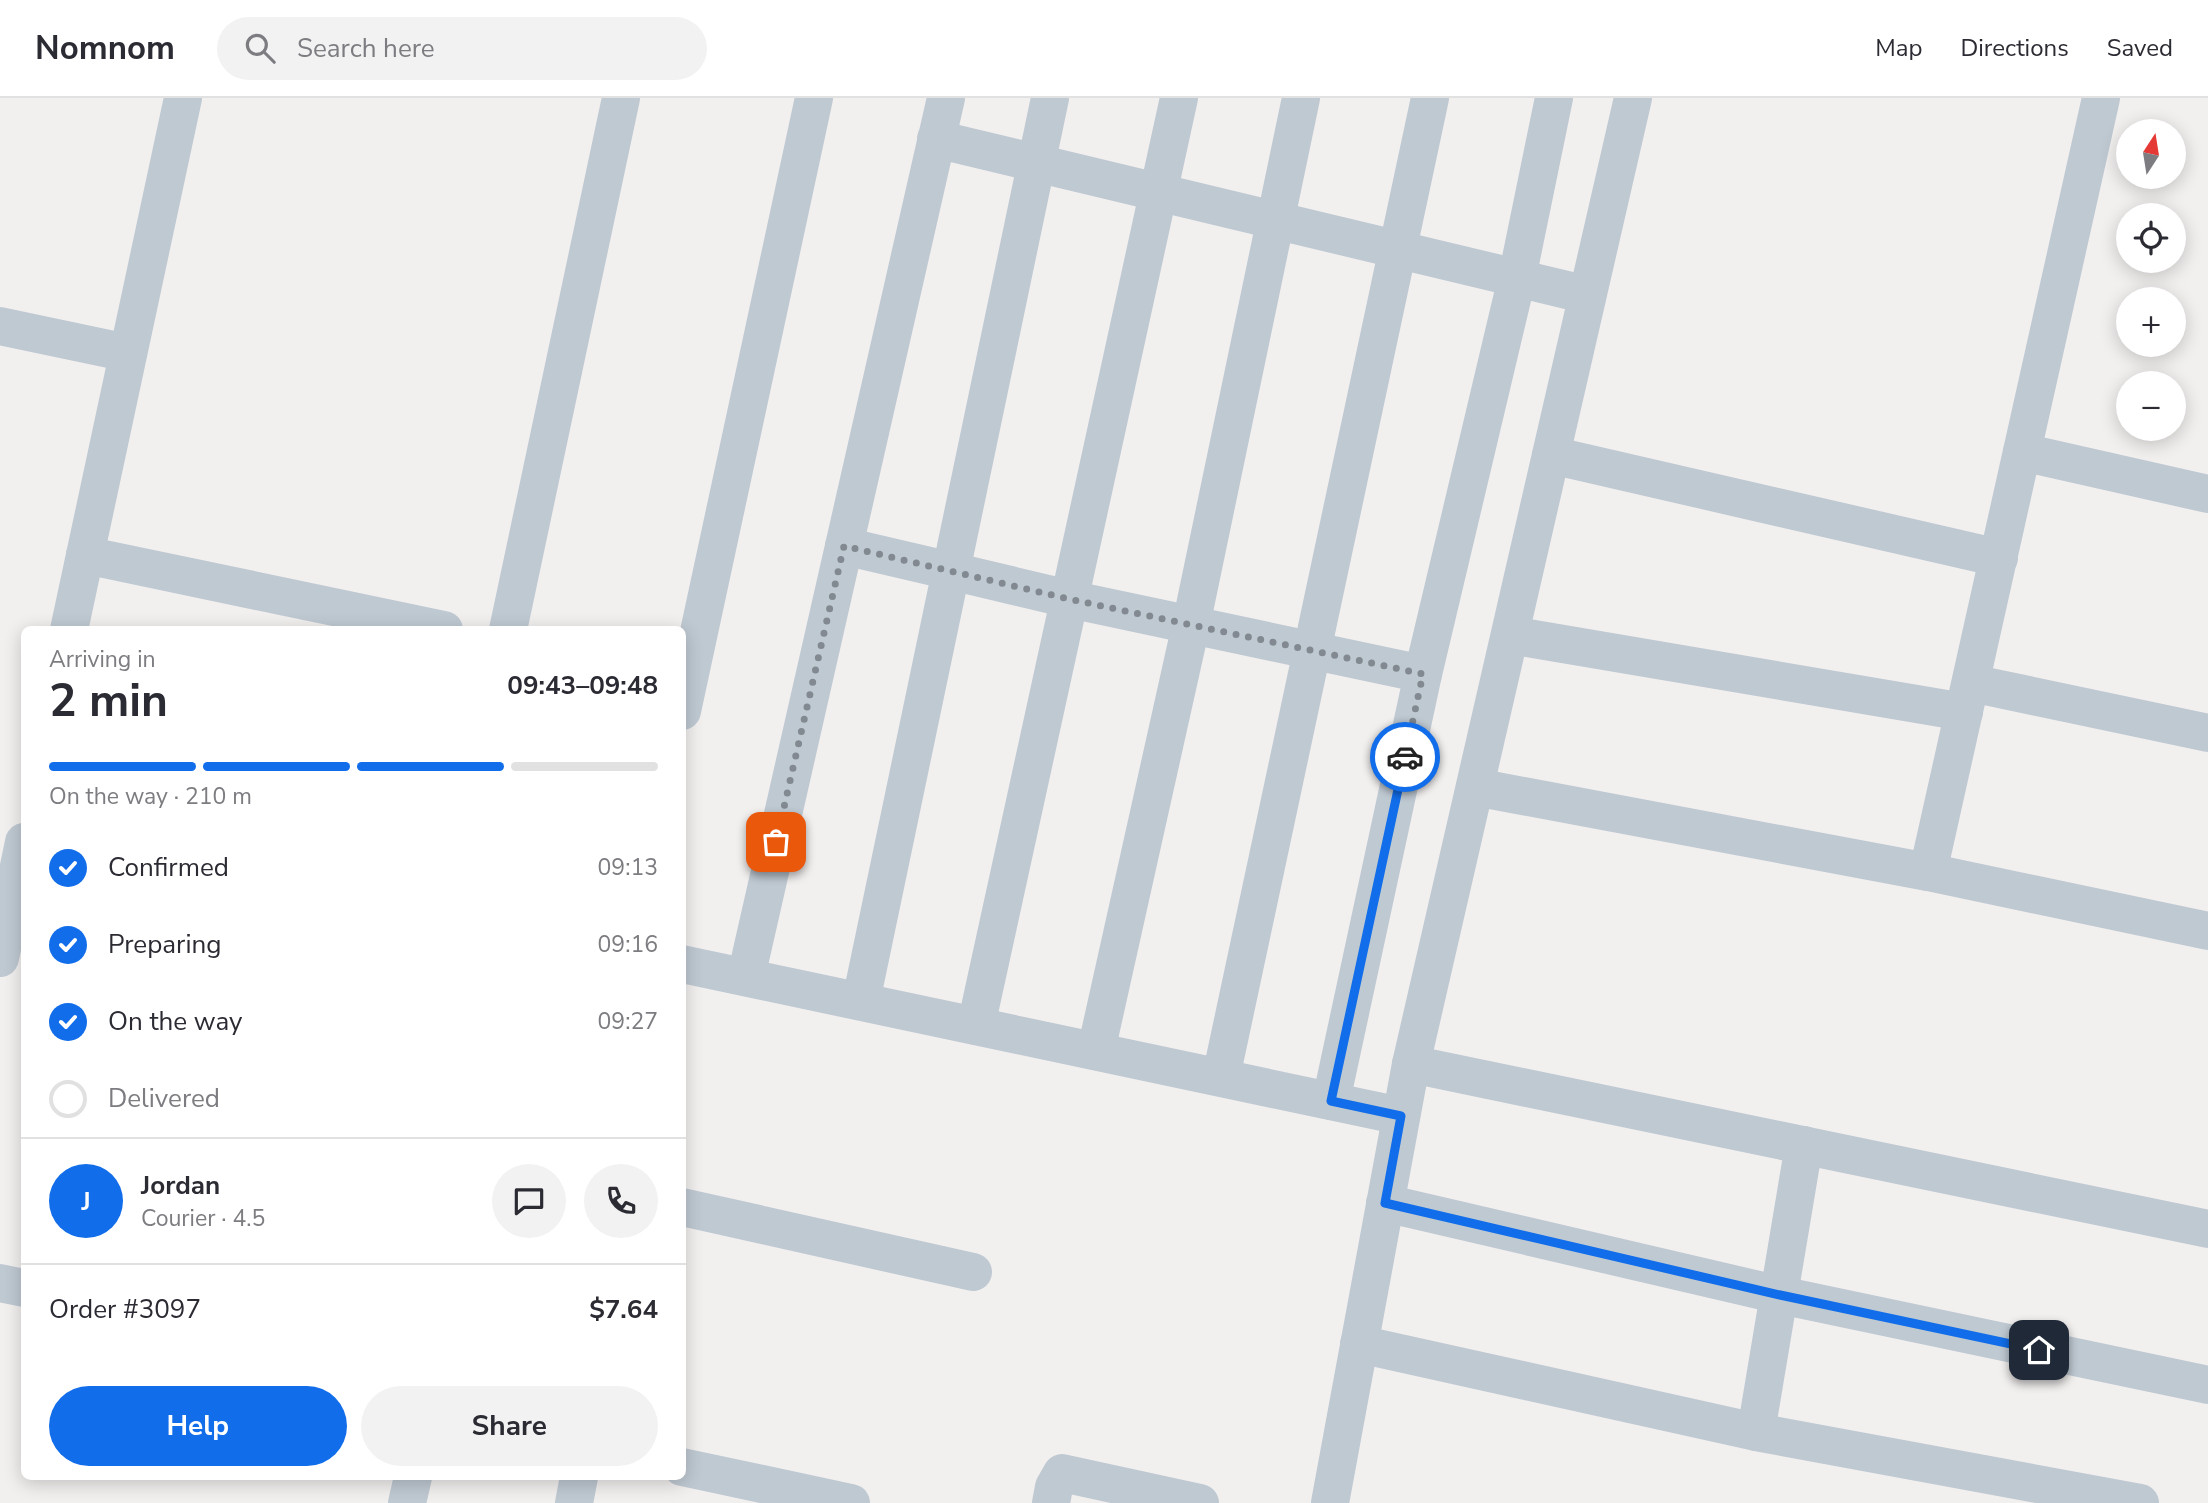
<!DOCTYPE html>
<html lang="en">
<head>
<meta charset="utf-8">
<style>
	body { margin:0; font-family:"Nunito Sans",sans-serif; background:#f2f2f3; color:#2b2b33; height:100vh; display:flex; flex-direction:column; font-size:26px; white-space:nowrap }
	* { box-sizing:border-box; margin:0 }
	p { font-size:23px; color:#7c7c81 }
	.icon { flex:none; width:38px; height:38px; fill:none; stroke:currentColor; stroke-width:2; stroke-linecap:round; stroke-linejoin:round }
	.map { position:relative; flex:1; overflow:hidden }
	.details { position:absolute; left:21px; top:528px; width:665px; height:854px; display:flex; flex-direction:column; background:#fff; border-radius:10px; box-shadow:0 4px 18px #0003 }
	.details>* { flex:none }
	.needle { width:46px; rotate:12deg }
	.fabs { position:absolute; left:2116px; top:21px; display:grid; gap:14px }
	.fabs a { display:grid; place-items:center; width:70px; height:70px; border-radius:50%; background:#fff; box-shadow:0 4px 18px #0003; font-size:35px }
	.pin { position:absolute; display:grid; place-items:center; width:60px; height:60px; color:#fff; margin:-30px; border-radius:14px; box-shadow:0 4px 10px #0006 }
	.courier { position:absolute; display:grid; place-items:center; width:70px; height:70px; margin:-35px; border:5px solid #116de9; border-radius:50%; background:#fff; color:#222; box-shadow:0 2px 9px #0007 }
	.summary em { font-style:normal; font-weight:700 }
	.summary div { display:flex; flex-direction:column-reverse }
	.summary { display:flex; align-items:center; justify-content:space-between; height:119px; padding:0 28px }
	h1 { font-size:46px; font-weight:700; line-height:52px }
	.bar { display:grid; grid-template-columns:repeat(4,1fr); gap:10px 7px; align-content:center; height:84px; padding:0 28px }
	.bar i { height:9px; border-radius:5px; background:#e1e1e2 }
	.bar .active { background:#116de9 }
	.bar p { grid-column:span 4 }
	.line { display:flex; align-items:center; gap:18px; padding:0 28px; border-top:2px solid #e1e1e2 }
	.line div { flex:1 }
	.round { display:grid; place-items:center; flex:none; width:74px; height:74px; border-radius:37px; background:#f2f2f3 }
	ol { padding:0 28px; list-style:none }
	li { display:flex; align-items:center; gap:21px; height:77px }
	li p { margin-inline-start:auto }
	li .icon { padding:7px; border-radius:50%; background:#116de9; color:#fff; stroke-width:4 }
	li:last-child { color:#7c7c81 }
	li i { width:38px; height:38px; border:4px solid #e1e1e2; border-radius:50% }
	.cta { display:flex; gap:14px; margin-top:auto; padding:14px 28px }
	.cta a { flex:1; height:80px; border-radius:42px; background:#116de9; color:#fff; font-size:28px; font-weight:700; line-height:80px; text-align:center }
	.cta a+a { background:#f2f2f3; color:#2b2b33 }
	header { display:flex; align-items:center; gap:42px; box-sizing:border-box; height:98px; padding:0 35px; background:#fff; border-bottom:2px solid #e1e1e2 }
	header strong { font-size:33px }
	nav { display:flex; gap:38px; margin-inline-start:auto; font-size:24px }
	.search { width:490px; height:63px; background:#f2f2f3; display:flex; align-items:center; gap:18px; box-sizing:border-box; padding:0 24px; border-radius:38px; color:#7c7c81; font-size:26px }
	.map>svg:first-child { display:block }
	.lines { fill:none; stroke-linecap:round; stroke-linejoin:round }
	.street { stroke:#bfc9d2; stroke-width:38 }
	.done { stroke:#828990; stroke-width:7; stroke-dasharray:0 12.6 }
	.route { stroke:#116de9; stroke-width:9 }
</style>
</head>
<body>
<header>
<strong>Nomnom</strong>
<div class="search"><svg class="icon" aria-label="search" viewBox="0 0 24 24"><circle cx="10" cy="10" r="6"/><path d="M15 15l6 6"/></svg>Search here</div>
<nav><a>Map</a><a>Directions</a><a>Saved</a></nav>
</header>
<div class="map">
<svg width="2208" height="1405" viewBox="0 0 2208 1405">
	<rect width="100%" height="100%" fill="#f2efef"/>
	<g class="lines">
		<!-- street -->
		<g class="street">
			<path d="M1050,0L951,473L1069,501L1423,576L1331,1003"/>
			<path d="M936,41L1571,193"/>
			<path d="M0,228L128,255"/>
			<path d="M2022,354L2208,396"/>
			<path d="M1551,357L1999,460"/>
			<path d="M844,448L951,473L861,903"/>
			<path d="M85,457L444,532"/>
			<path d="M69,532L183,0"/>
			<path d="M508,532L621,0"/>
			<path d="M1510,537L1964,614"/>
			<path d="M1423,576L1517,180L1554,0"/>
			<path d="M1971,585L2208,635"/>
			<path d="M682,613L814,0"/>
			<path d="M1475,689L1928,774L2208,833"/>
			<path d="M1928,774L2101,0"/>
			<path d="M0,860L24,744"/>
			<path d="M682,866L1401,1018"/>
			<path d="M746,879L946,0"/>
			<path d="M976,928L1179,0"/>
			<path d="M1096,953L1191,527L1301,0"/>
			<path d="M1411,966L2208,1131"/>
			<path d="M1221,979L1430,0"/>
			<path d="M1385,1105L1780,1197L2208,1287"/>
			<path d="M682,1109L973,1174"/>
			<path d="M0,1185L24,1190"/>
			<path d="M1359,1246L1756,1334L2140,1405"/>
			<path d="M1756,1334L1804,1047"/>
			<path d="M682,1369L851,1405"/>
			<path d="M407,1405L413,1379"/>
			<path d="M574,1405L579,1379"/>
			<path d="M1051,1405L1054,1389L1062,1375L1200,1405"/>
			<path d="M1330,1405L1411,966L1633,0"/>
		</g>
	</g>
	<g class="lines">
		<!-- done -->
		<path class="done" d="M776,744L844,448L1069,501L1423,576L1405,659"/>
		<!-- route -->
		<path class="route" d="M1405,659L1331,1003L1401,1018L1385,1105L1780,1197L2039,1252"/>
	</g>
</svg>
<div class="fabs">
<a><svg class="needle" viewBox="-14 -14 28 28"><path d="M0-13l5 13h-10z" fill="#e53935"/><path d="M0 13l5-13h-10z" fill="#7c7c81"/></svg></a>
<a><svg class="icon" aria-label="locate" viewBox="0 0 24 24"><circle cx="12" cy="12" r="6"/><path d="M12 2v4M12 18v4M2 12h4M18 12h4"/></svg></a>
<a>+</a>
<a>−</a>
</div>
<div class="pin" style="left:776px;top:744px;background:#ea580c"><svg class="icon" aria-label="bag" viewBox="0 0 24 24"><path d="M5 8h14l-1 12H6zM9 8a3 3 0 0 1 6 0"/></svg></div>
<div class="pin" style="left:2039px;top:1252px;background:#1f2937"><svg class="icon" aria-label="home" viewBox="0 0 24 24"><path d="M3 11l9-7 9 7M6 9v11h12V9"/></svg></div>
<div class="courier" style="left:1405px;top:659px"><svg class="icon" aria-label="car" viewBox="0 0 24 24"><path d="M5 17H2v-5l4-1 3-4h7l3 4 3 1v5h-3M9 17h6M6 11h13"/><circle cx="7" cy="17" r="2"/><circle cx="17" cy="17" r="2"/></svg></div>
<section class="details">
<div class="summary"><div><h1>2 min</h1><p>Arriving in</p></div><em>09:43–09:48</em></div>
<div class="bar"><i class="active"></i><i class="active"></i><i class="active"></i><i></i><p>On the way · 210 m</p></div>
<ol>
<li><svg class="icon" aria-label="check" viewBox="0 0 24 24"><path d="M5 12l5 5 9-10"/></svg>Confirmed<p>09:13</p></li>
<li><svg class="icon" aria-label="check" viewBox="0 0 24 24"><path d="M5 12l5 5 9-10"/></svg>Preparing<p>09:16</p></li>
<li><svg class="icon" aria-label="check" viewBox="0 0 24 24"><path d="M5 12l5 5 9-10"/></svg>On the way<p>09:27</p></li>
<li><i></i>Delivered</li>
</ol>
<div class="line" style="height:126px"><b class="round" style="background:#116de9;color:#fff">J</b><div><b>Jordan</b><p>Courier · 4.5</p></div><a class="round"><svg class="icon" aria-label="chat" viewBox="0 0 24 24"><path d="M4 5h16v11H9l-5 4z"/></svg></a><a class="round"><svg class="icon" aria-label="phone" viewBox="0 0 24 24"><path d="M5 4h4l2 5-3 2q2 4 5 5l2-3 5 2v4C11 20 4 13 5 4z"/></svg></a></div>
<div class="line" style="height:91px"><div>Order #3097</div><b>$7.64</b></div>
<div class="cta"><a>Help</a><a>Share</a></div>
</section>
</div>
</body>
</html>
